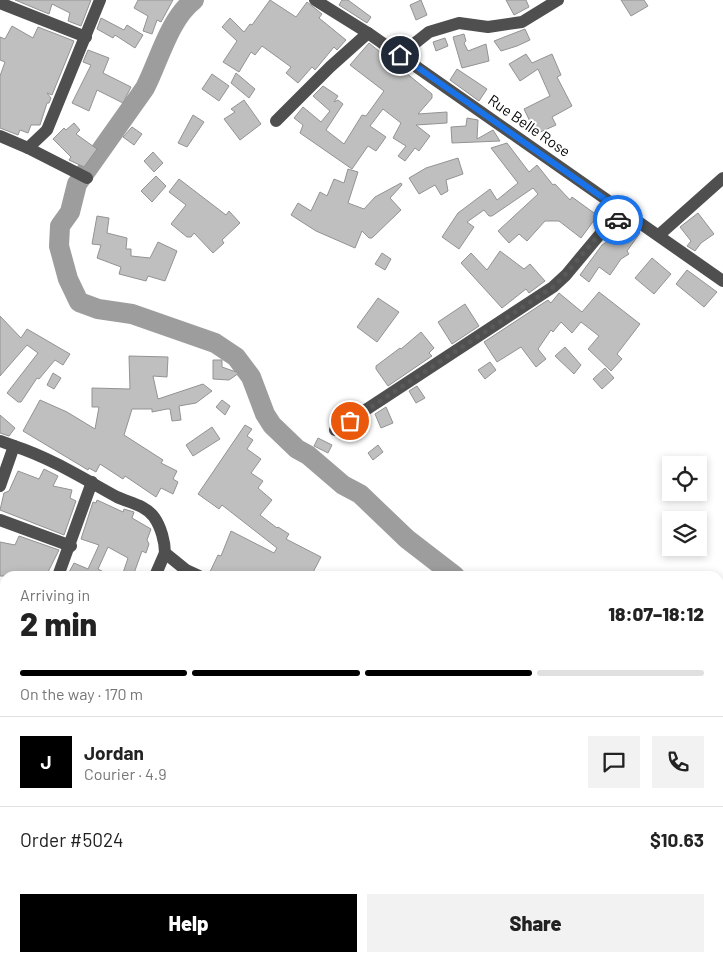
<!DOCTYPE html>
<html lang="en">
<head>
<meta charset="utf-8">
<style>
	body { margin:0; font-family:Barlow,sans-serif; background:#f2f2f2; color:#222; height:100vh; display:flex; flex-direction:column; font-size:19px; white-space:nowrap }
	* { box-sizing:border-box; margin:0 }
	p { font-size:16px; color:#767676 }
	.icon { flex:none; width:28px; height:28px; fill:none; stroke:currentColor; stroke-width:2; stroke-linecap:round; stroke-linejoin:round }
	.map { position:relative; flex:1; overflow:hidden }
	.details { position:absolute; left:0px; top:571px; width:724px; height:391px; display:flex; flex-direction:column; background:#fff; border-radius:15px 15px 0 0; box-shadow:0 2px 8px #0003 }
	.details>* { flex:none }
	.tools { position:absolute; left:662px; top:456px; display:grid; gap:10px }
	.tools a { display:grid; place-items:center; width:45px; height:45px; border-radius:0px; background:#fff; box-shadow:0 2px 8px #0003; font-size:25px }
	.pin { position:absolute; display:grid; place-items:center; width:42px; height:42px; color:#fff; margin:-21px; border:2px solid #fff; border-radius:50%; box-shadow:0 1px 5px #0007 }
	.courier { position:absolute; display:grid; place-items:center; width:50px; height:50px; margin:-25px; border:4px solid #1a73e8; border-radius:50%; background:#fff; color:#222; box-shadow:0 1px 6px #0007 }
	.head em { font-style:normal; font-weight:800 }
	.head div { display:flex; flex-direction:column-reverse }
	.head { display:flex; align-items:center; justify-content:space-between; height:85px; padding:0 20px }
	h1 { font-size:32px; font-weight:800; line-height:38px }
	.bar { display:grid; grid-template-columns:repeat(4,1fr); gap:8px 5px; align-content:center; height:60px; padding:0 20px }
	.bar i { height:6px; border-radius:4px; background:#e0e0e0 }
	.bar .active { background:#000 }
	.bar p { grid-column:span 4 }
	.line { display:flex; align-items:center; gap:12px; padding:0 20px; border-top:1px solid #e0e0e0 }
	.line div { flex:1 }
	.round { display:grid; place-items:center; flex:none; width:52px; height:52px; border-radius:0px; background:#f2f2f2 }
	.action { display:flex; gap:10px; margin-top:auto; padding:10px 20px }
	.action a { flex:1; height:58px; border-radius:0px; background:#000; color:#fff; font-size:20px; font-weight:800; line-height:58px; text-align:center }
	.action a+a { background:#f2f2f2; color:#222 }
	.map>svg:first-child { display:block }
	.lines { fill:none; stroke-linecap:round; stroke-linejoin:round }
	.river { stroke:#9d9d9d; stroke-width:20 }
	.building { fill:#bfbfbf; stroke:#939393 }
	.minor { stroke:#4f4f4f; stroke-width:12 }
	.done { stroke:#595959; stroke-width:5; stroke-dasharray:0 9 }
	.route { stroke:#1a73e8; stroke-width:6 }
	.labels { text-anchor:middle; stroke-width:4; stroke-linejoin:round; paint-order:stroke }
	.street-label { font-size:15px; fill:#000; stroke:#fff }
</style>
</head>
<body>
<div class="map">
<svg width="723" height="962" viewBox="0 0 723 962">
	<rect width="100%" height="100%" fill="#fff"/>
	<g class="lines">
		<!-- river -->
		<g class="river">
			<path d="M194,0C169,19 159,61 145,88L77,184L70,212L60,226L59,246L68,279L79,302L98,309L132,314L215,343L236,357L251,377L265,414L272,425L297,449L308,455L343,485L360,494L407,539L455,576"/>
			<path d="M719,740L723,742"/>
		</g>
	</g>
	<!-- building -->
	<g class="building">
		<path d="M15,0H91L81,26L68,21L70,13L52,4L49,14Z"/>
		<path d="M138,0H173L161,22L157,20L152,34L143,31L148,16L134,8Z"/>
		<path d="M270,0L296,17L307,2L322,14L319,18L346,40L337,50L334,47L315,70L312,67L298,83L286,73L291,67L262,46L255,55L251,52L239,72L223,62L237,41L222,27L230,18L244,32L250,24L252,25Z"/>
		<path d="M342,0H348L371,17L367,23L339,5Z"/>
		<path d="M421,0L427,15L416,20L410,5Z"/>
		<path d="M506,0H526L529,7L514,15Z"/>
		<path d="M621,0H644L648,6L631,16Z"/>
		<path d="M101,18L124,30L127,25L143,35L135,48L115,35L113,38L97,29Z"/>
		<path d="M12,26L33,38L38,27L74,41L52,95L47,93L51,98L49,103H47L40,125H31L28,133L20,130L18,135L0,128V76L5,62L0,60V37L5,39Z"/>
		<path d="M525,29L530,40L517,46L501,51L494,41Z"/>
		<path d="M464,34L466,41L464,43L468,51L486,44L489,61L462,68L453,37Z"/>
		<path d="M445,38L448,46L436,51L433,42Z"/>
		<path d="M369,43L432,94V98L418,114L447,112V123L416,125L430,136L419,151L415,148L405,161L398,156L406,146L393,138L401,123L383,109L370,126L386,137L376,151L368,146L352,169L300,133L303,125L294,118L303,107L321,122L330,111L313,96L323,86L338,96L334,102L338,100L343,104L326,130L344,144L362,115L366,116L384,91L350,65Z"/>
		<path d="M88,50L109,58L103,73L131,87L123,103L97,90L89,111L72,103L91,65L83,62Z"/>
		<path d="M526,54L532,63L552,54L561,75L557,77L572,106L552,117L556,125L536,134L524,109L550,96L538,69L520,81L509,64Z"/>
		<path d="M457,69L487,89L479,101L450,80Z"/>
		<path d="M236,73L255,89L249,98L231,83Z"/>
		<path d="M212,74L229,86L219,101L202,89Z"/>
		<path d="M244,100L261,124L240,140L224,119L235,112L231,109Z"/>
		<path d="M193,115L204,122L187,147L178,143Z"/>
		<path d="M467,118L478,120L477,139L493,130L500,141L452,143L451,127L466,126Z"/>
		<path d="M74,123L80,130L76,134L97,149L84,167L69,160L71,157L53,139L64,128L66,130Z"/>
		<path d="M132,127L142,134L134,145L123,137Z"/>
		<path d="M507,143L529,172L537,165L553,185L555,184L570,200L572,197L594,213L599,207L610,215L599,222L595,219L581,238L559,221H545L527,241L519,234L509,243L498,231L538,194L533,188L492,216H489L484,210L467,222L474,227L459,249L442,237L458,213L490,189L497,200L518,183L491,148Z"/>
		<path d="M153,152L163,163L154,172L144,161Z"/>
		<path d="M458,158L463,174L446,180L448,191L441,195L435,185L419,194L409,178L426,168Z"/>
		<path d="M348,169L358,172L348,203L364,209L375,197L401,183L402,185L390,198L401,210L372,238H369L362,231L355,248L316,231L291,215L298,203L311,211L320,192L327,196L334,179L344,183Z"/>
		<path d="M156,176L166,186L152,202L141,191Z"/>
		<path d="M179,179L226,215L229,211L240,223L222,240L224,243L213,253L194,233L191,237H187L171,224L186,205L169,192Z"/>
		<path d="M698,213L714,234L701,243L695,251L687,246L691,241L680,227Z"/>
		<path d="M97,216L109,218L107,233L127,238L126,249H131V256L150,258L158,242L177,251L165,281L148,276L146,281L119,274L121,267L97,258L101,245L92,244Z"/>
		<path d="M632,227L640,233L627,251L629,254L621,259L610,275L599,267L589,282L580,275L602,245L614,237H618L621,242Z"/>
		<path d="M500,251L524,269L530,264L545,281L529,293L526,289L502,308L461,263L471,253L487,270Z"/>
		<path d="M382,253L391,259L385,270L375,264Z"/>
		<path d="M652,258L671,274L654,294L635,278Z"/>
		<path d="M687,270L717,292L704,307L676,284Z"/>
		<path d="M599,292L640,324L617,354L622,359L611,371L588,349L599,336L581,322L572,333L561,322L553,332L551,330L538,349L546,359L536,367L521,347L497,362L484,342L548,300L551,303L559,293L582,312Z"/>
		<path d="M378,298L399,312L377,342L357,327Z"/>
		<path d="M465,304L479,326L452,344L438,322Z"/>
		<path d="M0,316L21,338L27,329L70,354L63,365L55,360L39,379L37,378L21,402H18L7,393L38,353L27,345L0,376Z"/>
		<path d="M421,332L434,348L429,353L432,356L388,386L376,369V366L400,348L401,349Z"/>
		<path d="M565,347L581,365L574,374L555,356Z"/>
		<path d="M129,356L168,357L167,377L153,376L158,399L203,384L212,391L196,403L179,406L181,420L172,421L170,409H167L152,412V409H132L124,435L163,460L161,463L177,471L173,479L178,482L173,494L161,488L156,497L125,476L123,479L100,464L96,472L89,468L88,470L23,431L40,400L67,412L95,429L99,407H92V388L130,389Z"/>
		<path d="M213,360H222V367L239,373L229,380L213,379Z"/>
		<path d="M490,362L496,370L485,379L478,370Z"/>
		<path d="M605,368L614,378L602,389L593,379Z"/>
		<path d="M53,373L61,378L54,389L47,385Z"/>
		<path d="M417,386L425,398L416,403L409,391Z"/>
		<path d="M222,400L230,406L225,415L216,407Z"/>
		<path d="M386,407L393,423L381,428L375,414Z"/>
		<path d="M0,415L15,428L9,436L0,433Z"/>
		<path d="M245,425L252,429L247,436L253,440L247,449L261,459L251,473L263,481L258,488L272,500L260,515L277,528L278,527L289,534L286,539L321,557L311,576H232L226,573L224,576H208L218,555L221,556L231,531L274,553L277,548L222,505L219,509L198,494Z"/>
		<path d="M212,427L220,439L193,456L186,445Z"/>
		<path d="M318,438L332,445L328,453L314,446Z"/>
		<path d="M378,445L383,452L373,460L368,453Z"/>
		<path d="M44,469L58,476L53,486L72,490L70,498L76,501L64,535L0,510L4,493L9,491L18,471L39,479Z"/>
		<path d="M97,500L123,512L124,509L134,512L132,518L151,529L147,540L149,544L146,553L142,551L133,576H122L128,558L108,547L98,569L111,576H67L74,563L88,569L99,545L81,539L93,502L96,503Z"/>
		<path d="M19,536L59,550L46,576H0V542L15,545Z"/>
	</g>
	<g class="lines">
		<!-- minor -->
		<g class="minor">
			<path d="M315,0L368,33L723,281"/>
			<path d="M0,3L86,37"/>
			<path d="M400,55L429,32L459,23L488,27L522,22L558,0"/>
			<path d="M276,121L330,67L368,33"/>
			<path d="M0,136L28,148L47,130L100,0"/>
			<path d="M28,148L87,178"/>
			<path d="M659,235L723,178"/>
			<path d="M335,430L553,287L566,275L606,227L626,214"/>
			<path d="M0,441L14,446"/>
			<path d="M0,486L14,446C51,458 84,479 117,497C130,503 145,505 154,517C161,527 165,542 165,553L186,570L199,576"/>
			<path d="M0,520L71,546"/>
			<path d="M58,576L92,482"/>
			<path d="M155,576L165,553"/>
			<path d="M0,599L5,601"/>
			<path d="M719,659L723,653"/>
			<path d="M0,703L5,692"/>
			<path d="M0,955L5,948"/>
			<path d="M93,962L96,958"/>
			<path d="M497,962L500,958"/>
		</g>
	</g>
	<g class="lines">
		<!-- done -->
		<path class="done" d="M350,421L553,287C576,266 592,236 618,220"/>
		<!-- route -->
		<path class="route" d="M400,55L626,214L618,220"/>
	</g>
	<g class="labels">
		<!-- street labels -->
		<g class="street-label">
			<text transform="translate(529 126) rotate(35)" y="5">Rue Belle Rose</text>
		</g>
	</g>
</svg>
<div class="tools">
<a><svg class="icon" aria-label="locate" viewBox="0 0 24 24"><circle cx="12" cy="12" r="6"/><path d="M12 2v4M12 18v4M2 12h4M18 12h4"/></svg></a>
<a><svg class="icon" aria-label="layers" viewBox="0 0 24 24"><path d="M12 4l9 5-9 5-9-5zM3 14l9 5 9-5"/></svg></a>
</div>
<div class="pin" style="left:350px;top:421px;background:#ea580c"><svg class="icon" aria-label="bag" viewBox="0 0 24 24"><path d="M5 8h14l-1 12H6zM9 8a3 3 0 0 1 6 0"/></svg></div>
<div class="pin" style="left:400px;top:55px;background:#1f2937"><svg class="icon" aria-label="home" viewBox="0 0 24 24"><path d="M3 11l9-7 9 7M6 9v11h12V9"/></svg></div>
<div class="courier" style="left:618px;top:220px"><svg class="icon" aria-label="car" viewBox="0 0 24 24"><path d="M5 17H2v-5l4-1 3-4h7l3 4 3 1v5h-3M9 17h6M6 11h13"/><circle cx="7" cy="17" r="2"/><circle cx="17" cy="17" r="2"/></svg></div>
<section class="details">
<div class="head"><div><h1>2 min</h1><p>Arriving in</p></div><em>18:07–18:12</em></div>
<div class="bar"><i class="active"></i><i class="active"></i><i class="active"></i><i></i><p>On the way · 170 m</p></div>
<div class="line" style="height:90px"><b class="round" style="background:#000;color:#fff">J</b><div><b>Jordan</b><p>Courier · 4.9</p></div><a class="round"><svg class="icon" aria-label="chat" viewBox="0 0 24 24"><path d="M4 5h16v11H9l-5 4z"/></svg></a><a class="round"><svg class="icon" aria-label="phone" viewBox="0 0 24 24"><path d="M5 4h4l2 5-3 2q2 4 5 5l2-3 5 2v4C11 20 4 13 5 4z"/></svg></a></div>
<div class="line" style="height:65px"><div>Order #5024</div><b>$10.63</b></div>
<div class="action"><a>Help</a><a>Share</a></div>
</section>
</div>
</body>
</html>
